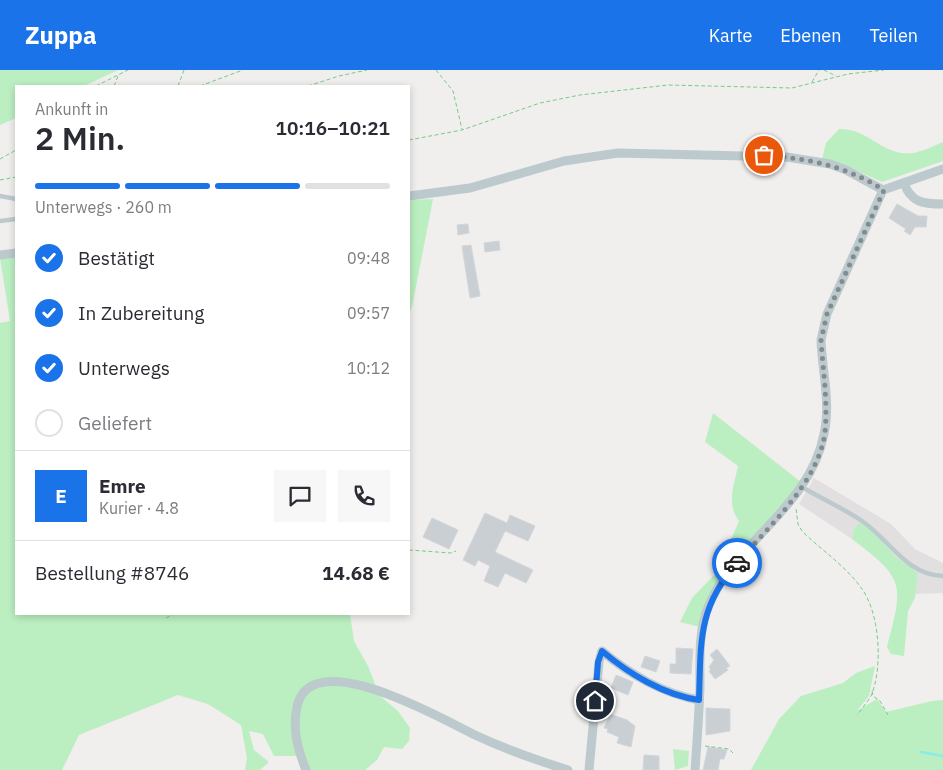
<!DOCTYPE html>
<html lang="de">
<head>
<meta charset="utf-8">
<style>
	body { margin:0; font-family:"IBM Plex Sans",sans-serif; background:#f7f7f7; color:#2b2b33; height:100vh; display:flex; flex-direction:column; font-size:19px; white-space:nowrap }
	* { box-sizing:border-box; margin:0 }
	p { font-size:16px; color:#7c7c81 }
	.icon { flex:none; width:28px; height:28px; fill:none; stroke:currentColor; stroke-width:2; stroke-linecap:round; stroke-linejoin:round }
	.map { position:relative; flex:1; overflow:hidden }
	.details { position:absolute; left:15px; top:15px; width:395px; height:530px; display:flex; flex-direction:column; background:#fff; border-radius:0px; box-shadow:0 2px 8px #0003 }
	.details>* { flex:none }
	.pin { position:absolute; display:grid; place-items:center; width:42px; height:42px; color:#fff; margin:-21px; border:2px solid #fff; border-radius:50%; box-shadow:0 1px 5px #0007 }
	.courier { position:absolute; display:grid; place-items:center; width:50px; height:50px; margin:-25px; border:4px solid #1a73e8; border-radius:50%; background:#fff; color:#222; box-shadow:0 1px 6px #0007 }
	.summary em { font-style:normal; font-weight:600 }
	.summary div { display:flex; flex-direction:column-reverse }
	.summary { display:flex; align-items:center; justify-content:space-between; height:85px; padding:0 20px }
	h1 { font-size:32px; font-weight:600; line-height:38px }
	.bar { display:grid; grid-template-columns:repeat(4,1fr); gap:8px 5px; align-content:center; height:60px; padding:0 20px }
	.bar i { height:6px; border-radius:4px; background:#e1e1e2 }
	.bar .on { background:#1a73e8 }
	.bar p { grid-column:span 4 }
	.line { display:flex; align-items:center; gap:12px; padding:0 20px; border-top:1px solid #e1e1e2 }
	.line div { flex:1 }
	.round { display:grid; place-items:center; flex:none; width:52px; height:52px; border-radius:0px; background:#f7f7f7 }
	ol { padding:0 20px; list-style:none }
	li { display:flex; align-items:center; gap:15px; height:55px }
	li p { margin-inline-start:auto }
	li .icon { padding:5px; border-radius:50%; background:#1a73e8; color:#fff; stroke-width:4 }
	li:last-child { color:#7c7c81 }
	li i { width:28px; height:28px; border:2px solid #e1e1e2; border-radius:50% }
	header { display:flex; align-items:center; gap:30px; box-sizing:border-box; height:70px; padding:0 25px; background:#1a73e8; color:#fff }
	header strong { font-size:24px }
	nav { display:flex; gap:28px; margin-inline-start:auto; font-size:18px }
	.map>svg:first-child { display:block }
	.education { fill:#e2dfe0 }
	.green { fill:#bbefc1 }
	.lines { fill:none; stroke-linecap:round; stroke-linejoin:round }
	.stream { stroke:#88ede6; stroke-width:2.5 }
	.building { fill:#cacfd3; stroke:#d2d6da }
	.path { stroke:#73cd88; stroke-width:1; stroke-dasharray:4 2.5; stroke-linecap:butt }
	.lane { stroke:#bccacd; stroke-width:4.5 }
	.street { stroke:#bccacd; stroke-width:9 }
	.done { stroke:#828c8e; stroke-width:5; stroke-dasharray:0 9 }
	.route { stroke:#1a73e8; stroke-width:6 }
</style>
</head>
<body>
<header>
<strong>Zuppa</strong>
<nav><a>Karte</a><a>Ebenen</a><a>Teilen</a></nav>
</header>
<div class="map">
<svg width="943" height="700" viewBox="0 0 943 700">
	<rect width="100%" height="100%" fill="#f1eeee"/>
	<!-- education -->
	<path class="education" d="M814,408L891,454L915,479L943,493V525L942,523L915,524L918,503L895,486L872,460L854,458L852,469L799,434Z"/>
	<!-- green -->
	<g class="green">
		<path d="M0,0H118L84,16H16V48L0,55Z"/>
		<path d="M839,59C865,59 875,76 897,82C913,87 929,78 943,72V91L882,112L842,94L822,89L826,73Z"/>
		<path d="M433,129L412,237L409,243V130Z"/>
		<path d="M16,185V544H350L354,571L368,596L380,626L398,641L410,658L409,671L402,679L384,677L377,690L365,700H309L303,686H274L263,664L249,661L254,680L269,692L260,700H245L247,688L241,655L208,634L178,625L79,665L62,700H0V253L10,251L0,188Z"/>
		<path d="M713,343L801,412L728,500L700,557L680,552L692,528L717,502L739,451C726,434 734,415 738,396L705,372Z"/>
		<path d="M860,453L872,460L895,486L918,503L915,528L908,541L904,586L891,584L887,577C904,514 905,509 852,469L854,458Z"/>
		<path d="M875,596L869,626L857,641L877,629L886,642L932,631L943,630V700H751L779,649L801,626L843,613L856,603Z"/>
		<path d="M673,679L689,681L688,696L675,700Z"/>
	</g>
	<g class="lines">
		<!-- stream -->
		<path class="stream" d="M921,682L943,686"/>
	</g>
	<!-- building -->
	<g class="building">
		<path d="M897,134L918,146H927L926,157H915L910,165L904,161L906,159L889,148Z"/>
		<path d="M468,154L469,163L458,165L457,155Z"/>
		<path d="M499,171L500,180L485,182L484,173Z"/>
		<path d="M471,175L480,226L470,228L462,176Z"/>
		<path d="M485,443L507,453L510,445L535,456L528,471L505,461L495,482L533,500L526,513L505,503L498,517L484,511L490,496L478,490L475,496L463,490Z"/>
		<path d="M432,448L458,460L449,479L423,467Z"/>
		<path d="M676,578L693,579L691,604L670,603V594H676Z"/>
		<path d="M717,579L730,596L726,598L728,600L715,609L709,601L711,600L709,597L714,590L710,585Z"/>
		<path d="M645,586L660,591L656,602L641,597Z"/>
		<path d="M616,605L633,612L628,625L611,618Z"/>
		<path d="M706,638L730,639V661L706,665Z"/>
		<path d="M610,644L627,650L635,656L631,677L617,673L619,667L607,662L608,659L604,658Z"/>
		<path d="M708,677L727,680L724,689H720L718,700H703Z"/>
		<path d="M644,685L659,686V700H643Z"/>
	</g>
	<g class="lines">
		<!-- path -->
		<g class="path">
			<path d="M436,0L453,21L462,59"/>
			<path d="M824,0L836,6"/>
			<path d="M812,12L819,0"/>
			<path d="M96,16L128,0"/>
			<path d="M114,16L118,6"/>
			<path d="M178,16L184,0"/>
			<path d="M200,16L243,0"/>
			<path d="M308,16L339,6L367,0"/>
			<path d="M409,70L462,60L540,33L580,25L668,15L792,18L848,4L884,0"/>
			<path d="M0,89L16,80"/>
			<path d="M0,110L16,107"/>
			<path d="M796,439L798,454L802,461C821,480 846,496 862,519C880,544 883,598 871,626C867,632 862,639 857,645"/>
			<path d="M409,480L451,483L456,481"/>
			<path d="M166,548L174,544"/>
			<path d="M872,621L873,626L880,631L888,645"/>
			<path d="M705,676L729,679L733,683"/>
		</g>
		<!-- lane -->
		<g class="lane">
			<path d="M0,126L16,129"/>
			<path d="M0,151L16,149"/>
			<path d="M802,417C822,429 843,438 862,451C890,470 906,505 943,506"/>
		</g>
		<!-- street -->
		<g class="street">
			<path d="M904,113C911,133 924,134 943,134"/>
			<path d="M883,120L943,99"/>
			<path d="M409,126L470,118L564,91L618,83L787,87L830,94L846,100L883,120"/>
			<path d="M0,185L16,183"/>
			<path d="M306,700C298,680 292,659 297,637C310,572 444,650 475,665C505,679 536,690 568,700"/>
			<path d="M589,700L599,592L602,581C629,604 664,624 699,630"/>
			<path d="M695,700C697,672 699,645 700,617C700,590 698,560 709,535C736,471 810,437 824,364C831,333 822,301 821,270L827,244L883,120"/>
		</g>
	</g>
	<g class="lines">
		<!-- done -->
		<path class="done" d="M737,493C768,457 819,412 825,362C828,331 823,301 821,270L827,244L884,120C843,95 810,89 764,85"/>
		<!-- route -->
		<path class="route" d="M595,631L598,592L602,581C629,604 664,625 699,630C701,574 697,538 737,493"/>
	</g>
</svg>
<div class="pin" style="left:764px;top:85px;background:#ea580c"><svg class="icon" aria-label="bag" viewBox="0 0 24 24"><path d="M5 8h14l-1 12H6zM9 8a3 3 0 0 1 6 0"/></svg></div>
<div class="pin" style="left:595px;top:631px;background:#1f2937"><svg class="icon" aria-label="home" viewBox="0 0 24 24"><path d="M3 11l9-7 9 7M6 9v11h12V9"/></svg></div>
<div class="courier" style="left:737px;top:493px"><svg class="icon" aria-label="car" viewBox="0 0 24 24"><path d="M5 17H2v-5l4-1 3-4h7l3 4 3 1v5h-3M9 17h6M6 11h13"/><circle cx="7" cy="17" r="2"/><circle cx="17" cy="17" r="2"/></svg></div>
<section class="details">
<div class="summary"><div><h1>2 Min.</h1><p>Ankunft in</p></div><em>10:16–10:21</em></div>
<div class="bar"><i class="on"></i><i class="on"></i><i class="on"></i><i></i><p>Unterwegs · 260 m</p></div>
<ol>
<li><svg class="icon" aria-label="check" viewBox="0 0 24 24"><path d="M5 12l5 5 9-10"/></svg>Bestätigt<p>09:48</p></li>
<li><svg class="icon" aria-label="check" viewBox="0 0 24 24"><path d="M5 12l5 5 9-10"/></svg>In Zubereitung<p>09:57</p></li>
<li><svg class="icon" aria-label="check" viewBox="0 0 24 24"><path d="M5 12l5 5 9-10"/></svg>Unterwegs<p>10:12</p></li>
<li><i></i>Geliefert</li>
</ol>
<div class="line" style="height:90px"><b class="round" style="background:#1a73e8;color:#fff">E</b><div><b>Emre</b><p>Kurier · 4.8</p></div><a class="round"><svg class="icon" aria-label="chat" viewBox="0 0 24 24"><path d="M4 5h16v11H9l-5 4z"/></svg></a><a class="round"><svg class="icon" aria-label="phone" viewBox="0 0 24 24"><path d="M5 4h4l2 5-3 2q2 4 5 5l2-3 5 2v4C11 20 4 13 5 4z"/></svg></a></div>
<div class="line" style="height:65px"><div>Bestellung #8746</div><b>14.68 €</b></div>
</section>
</div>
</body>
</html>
